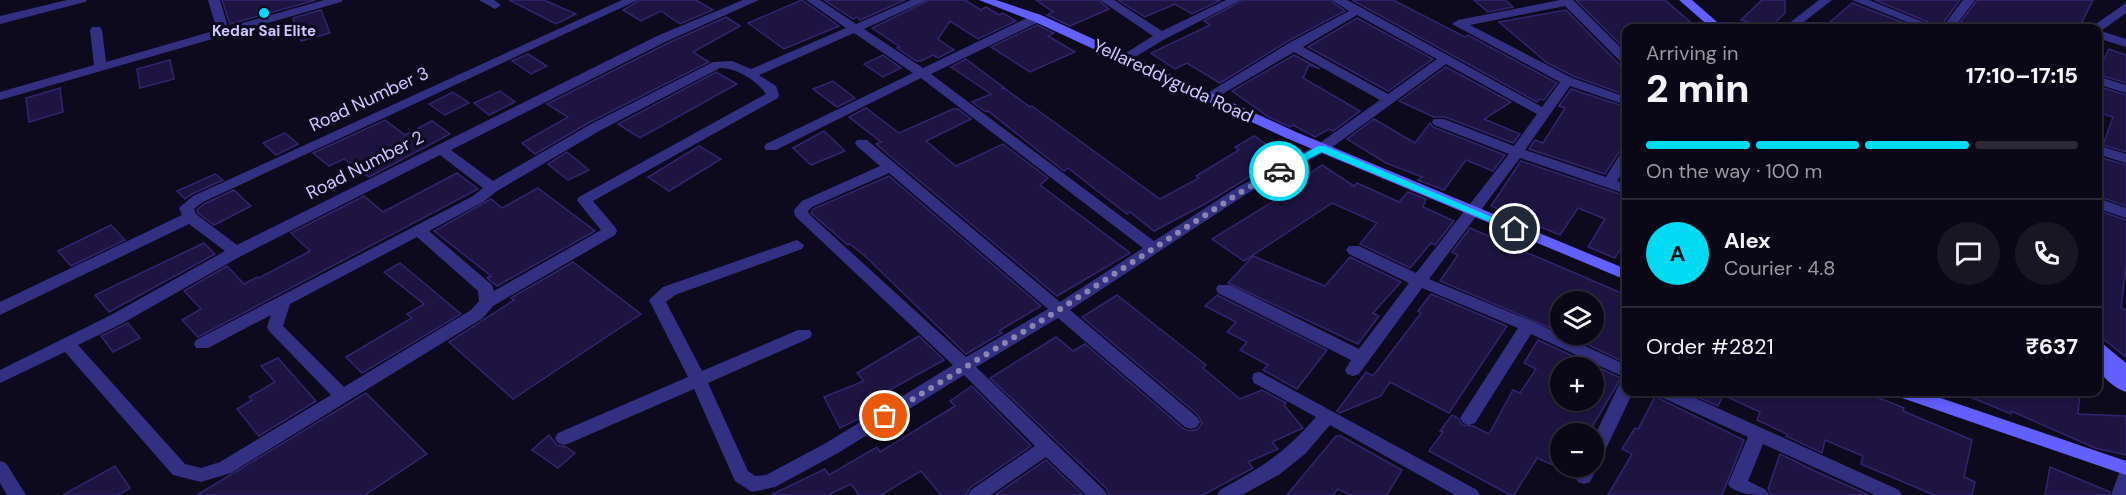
<!DOCTYPE html>
<html lang="en">
<head>
<meta charset="utf-8">
<style>
	body { margin:0; font-family:"DM Sans",sans-serif; background:#181623; color:#f1f3f6; height:100vh; display:flex; flex-direction:column; font-size:22px; white-space:nowrap }
	* { box-sizing:border-box; margin:0 }
	p { font-size:20px; color:#999aa1 }
	.icon { flex:none; width:33px; height:33px; fill:none; stroke:currentColor; stroke-width:2; stroke-linecap:round; stroke-linejoin:round }
	.map { position:relative; flex:1; overflow:hidden }
	.drawer { position:absolute; left:1622px; top:24px; width:480px; height:372px; display:flex; flex-direction:column; background:#0a0816; border-radius:12px; box-shadow:0 3px 9px #0003,0 0 0 2px #2a2935 }
	.drawer>* { flex:none }
	.buttons { position:absolute; left:1550px; top:291px; display:grid; gap:12px }
	.buttons a { display:grid; place-items:center; width:54px; height:54px; border-radius:50%; background:#0a0816; box-shadow:0 3px 9px #0003,0 0 0 2px #2a2935; font-size:30px }
	.pin { position:absolute; display:grid; place-items:center; width:51px; height:51px; color:#fff; margin:-26px; border:3px solid #fff; border-radius:50%; box-shadow:0 2px 6px #0007 }
	.courier { position:absolute; display:grid; place-items:center; width:60px; height:60px; margin:-30px; border:4px solid #00daf2; border-radius:50%; background:#fff; color:#222; box-shadow:0 2px 8px #0007 }
	.overview em { font-style:normal; font-weight:800 }
	.overview div { display:flex; flex-direction:column-reverse }
	.overview { display:flex; align-items:center; justify-content:space-between; height:102px; padding:0 24px }
	h1 { font-size:39px; font-weight:800; line-height:45px }
	.bar { display:grid; grid-template-columns:repeat(4,1fr); gap:9px 6px; align-content:center; height:72px; padding:0 24px }
	.bar i { height:8px; border-radius:4px; background:#2a2935 }
	.bar .selected { background:#00daf2 }
	.bar p { grid-column:span 4 }
	.line { display:flex; align-items:center; gap:15px; padding:0 24px; border-top:2px solid #2a2935 }
	.line div { flex:1 }
	.round { display:grid; place-items:center; flex:none; width:63px; height:63px; border-radius:32px; background:#181623 }
	.map>svg:first-child { display:block }
	.building { fill:#1d1441; stroke:#332470; stroke-width:1.5; fill-rule:evenodd }
	.lines { fill:none; stroke-linecap:round; stroke-linejoin:round }
	.street { fill:#333082; fill-rule:evenodd }
	.secondary { fill:#625eff; fill-rule:evenodd }
	.route { fill:#00daf2 }
	.done { stroke:#8a85b0; stroke-width:6; stroke-dasharray:0 10.8 }
	.poi-dot { fill:#00daf2; stroke:#0d0a1e; stroke-width:2 }
	.labels { text-anchor:middle; stroke-width:6; stroke-linejoin:round; paint-order:stroke }
	.far-poi-label { font-size:15px; font-weight:bold; fill:#cec7ff; stroke:#0d0a1e }
	.street-label { font-size:18px; fill:#cec7ff; stroke:#0d0a1e }
</style>
</head>
<body>
<div class="map">
<svg width="2126" height="495" viewBox="0 0 2126 495">
	<rect width="100%" height="100%" fill="#0d0a1e"/>
	<!-- building -->
	<g class="building">
		<path d="M222,0H316L230,24Z"/>
		<path d="M509,0H544L576,14L556,24Z"/>
		<path d="M640,0H696L713,10L680,24L661,11L641,21L623,10Z"/>
		<path d="M802,0L839,26L784,49L748,23Z"/>
		<path d="M824,0H905L860,20L857,17L853,19Z"/>
		<path d="M929,0H965L981,10L986,7L999,15L1003,13L1016,21L978,39L950,21L938,39L954,50L938,58L933,55L921,61H916L897,48L900,47L872,28Z"/>
		<path d="M1036,0H1098L1109,9L1070,26L1047,15L1053,12Z"/>
		<path d="M1118,0H1221L1192,14L1175,4L1145,17Z"/>
		<path d="M1243,0H1330L1345,11L1288,41L1220,83L1187,63L1175,69L1151,53L1204,28L1210,25L1204,21Z"/>
		<path d="M1352,0H1393L1465,37L1468,35L1557,83L1544,100L1540,99L1537,102Z"/>
		<path d="M1474,0H1505L1513,7L1488,12Z"/>
		<path d="M1576,0H1665L1697,28H1626V50Z"/>
		<path d="M1762,0H1785V13L1769,28L1741,20Z"/>
		<path d="M1875,0H1960L1940,27Z"/>
		<path d="M1977,0H2093L2079,28H2029L2019,25L2016,28H1956Z"/>
		<path d="M1852,3L1917,28H1846L1830,22Z"/>
		<path d="M321,10L330,33L301,41L293,18Z"/>
		<path d="M1566,10L1620,65L1626,66V95L1573,76L1546,62L1499,22Z"/>
		<path d="M726,17L740,26L693,52L709,62L590,122L535,154L522,143L568,117L547,104L666,44Z"/>
		<path d="M1357,18L1433,59L1388,91L1308,47Z"/>
		<path d="M1037,25L1054,33L1048,36L1075,52L1030,72L991,47Z"/>
		<path d="M2109,49L2126,55V83L2097,74Z"/>
		<path d="M528,54L547,66L531,74L512,61Z"/>
		<path d="M883,55L901,68L883,77L864,64Z"/>
		<path d="M1294,55L1320,69L1309,65L1303,78L1360,111L1333,131L1329,129L1315,137L1293,125L1290,127L1269,117L1232,91Z"/>
		<path d="M966,59L1003,87L1002,89L1004,88L1030,107L1032,106L1160,199L1199,178L1196,176L1239,150L1235,147L1254,136L1287,158L1266,169L1264,168L1205,204L1154,231L1130,212L1127,214L1068,168L1064,171L988,111L986,112L972,102L991,94L951,67Z"/>
		<path d="M170,60L174,79L140,88L137,69Z"/>
		<path d="M1446,67L1511,102L1484,119L1520,134L1513,143L1445,117H1434L1399,101Z"/>
		<path d="M716,72L737,84L640,138L618,124Z"/>
		<path d="M833,81L855,98L837,107L813,89Z"/>
		<path d="M2097,86L2126,95V152L2103,145L2113,117L2097,112Z"/>
		<path d="M60,88L63,112L29,122L26,98Z"/>
		<path d="M1571,89L1626,107V150L1619,152L1605,174L1529,149L1535,140L1543,143L1565,108L1559,106Z"/>
		<path d="M500,91L515,102L489,115L474,103Z"/>
		<path d="M453,92L469,103L445,115L429,104Z"/>
		<path d="M866,108L899,133L953,109H958L971,119L926,141L956,166L1003,144L1048,178L1040,185L1130,253L1057,296L891,157L876,144L881,142L849,117Z"/>
		<path d="M1374,119L1415,143L1430,123L1433,127L1505,155L1493,171L1466,160L1444,190L1418,180L1422,177L1386,163L1347,139Z"/>
		<path d="M385,120L405,135L432,121L450,134L369,177L344,159L329,166L313,153Z"/>
		<path d="M824,131L845,151L811,165L793,148Z"/>
		<path d="M285,133L298,144L276,155L263,143Z"/>
		<path d="M699,146L721,159L669,191L648,177Z"/>
		<path d="M567,152L589,170L568,180L548,164Z"/>
		<path d="M2099,157L2126,165V206L2097,196Z"/>
		<path d="M1521,161L1626,196V239L1615,258L1588,247L1605,219L1578,208L1560,235L1491,206Z"/>
		<path d="M1322,165L1354,186L1357,183L1399,202L1408,192L1426,199L1423,207L1454,221L1435,245L1431,243L1410,268L1360,244L1377,223L1332,203L1244,261L1212,239L1295,188L1280,178L1301,167L1310,173Z"/>
		<path d="M457,173L478,189L198,337L182,320L201,309L184,291L227,266L244,284L257,277L259,278L310,251L291,233L364,196L383,212Z"/>
		<path d="M215,174L223,180L192,194L185,199L177,191Z"/>
		<path d="M889,176L1041,306L999,331L1002,333L966,354L865,256L850,244L848,245L811,213L813,209Z"/>
		<path d="M538,188L595,231L497,286L487,278L491,276L434,231L491,199L502,208Z"/>
		<path d="M234,190L251,206L214,225L198,213L197,210L204,204Z"/>
		<path d="M2097,210L2126,220V263L2121,308L2126,310V357L2097,334Z"/>
		<path d="M111,225L125,240L71,266L58,251Z"/>
		<path d="M1470,228L1626,295V363L1566,334H1593V302H1560V332L1440,281L1458,255L1452,252Z"/>
		<path d="M204,243L215,254L109,312L95,295Z"/>
		<path d="M1253,256L1325,286L1350,257L1401,282L1373,313L1379,316L1358,344L1228,283Z"/>
		<path d="M573,262L641,314L513,399L449,342L514,300L511,298Z"/>
		<path d="M400,263L461,314L362,373L346,357L412,318L407,314L424,304L384,272Z"/>
		<path d="M1431,294L1507,326L1449,413L1390,382L1381,396L1340,413L1337,411L1366,372L1373,376L1421,313L1418,311Z"/>
		<path d="M1117,295L1206,365L1203,368L1240,399L1262,390L1286,403L1284,405L1303,428L1272,442L1278,449L1248,462L1253,468L1203,495H1109L1106,488L990,378L1056,337L1073,351L1085,344L1184,429L1190,431L1198,429L1202,423L1198,415L1082,317Z"/>
		<path d="M1216,296L1217,295L1327,350L1297,389L1263,370L1268,365L1240,350L1247,342L1227,332L1236,322L1205,306Z"/>
		<path d="M128,323L140,338L113,352L101,336Z"/>
		<path d="M919,336L944,360L866,403L872,412L840,428L824,397L864,381L857,373Z"/>
		<path d="M1538,340L1621,378L1588,434H1560V468L1537,458L1514,495H1510L1429,451L1443,432L1440,431L1452,415L1458,418L1462,425L1473,426L1489,434L1513,390L1520,393L1536,369L1524,363ZM1560,368H1593V400H1560Z"/>
		<path d="M278,358L316,401L259,436L237,409L252,400L249,397L275,382L261,366Z"/>
		<path d="M972,386L1031,446L970,488L966,495H941L921,471L881,495H859L851,484L828,495H771L825,469L829,475L877,447L880,452L955,406L950,401Z"/>
		<path d="M1686,392H1864L1904,408L1903,411L1972,440L1964,477L1975,482L1972,495H1934L1861,464L1863,456L1825,440L1822,453L1786,436L1787,434L1757,420L1760,412L1723,395L1718,406Z"/>
		<path d="M1958,392H2080L2078,414L2126,416V455L2095,448L2011,411V414Z"/>
		<path d="M366,393L427,454L365,495H197Z"/>
		<path d="M1657,393L1660,399L1744,440L1722,495H1608L1632,454L1622,449L1635,428L1638,429Z"/>
		<path d="M549,435L557,445L566,447L575,453L558,468L532,450Z"/>
		<path d="M1336,436H1341L1402,470L1387,495H1350L1338,489L1333,495H1287Z"/>
		<path d="M1780,454L1817,472L1869,495H1771L1768,489Z"/>
		<path d="M1046,460L1083,495H995Z"/>
		<path d="M115,466L130,488L118,495H63Z"/>
		<path d="M2050,467L2110,492L2109,495H2045Z"/>
	</g>
	<g class="lines">
		<!-- street -->
		<g class="street">
			<path d="M67,0H87L85,2L0,24V16Z"/>
			<path d="M208,0H220L228,27L324,0H343L341,2L0,100V92L94,65L90,30L92,27H100L102,30L106,62L217,30Z"/>
			<path d="M479,0H494L501,5L495,9Z"/>
			<path d="M622,0H638L203,202L194,209L196,214L237,245L657,36L743,0H759L665,42L451,150L493,181L591,124L713,62L732,61L751,69L846,28L806,0H820L856,24L911,0H927L864,29L923,68L1033,15H1041V21L931,74L1154,241L1238,187L1317,145L1380,100L1294,52L1212,100L1207,101L1201,97L1289,43L1349,11L1332,0H1347L1362,8L1542,107L1560,82L1452,24L1458,20L1560,0H1573L1626,53V64L1622,63L1565,6L1470,25L1572,78L1626,97V105L1570,86L1525,150L1606,177L1621,153L1626,152V167L1617,181L1626,184V194L1520,158L1429,279L1534,322L1626,365V378L1531,334L1475,423L1469,425L1463,423L1460,418L1518,328L1422,288L1359,374L1353,376L1347,374L1345,370L1351,360L1218,293L1216,289L1218,285H1230L1359,349L1409,283L1349,254L1346,250L1349,246H1359L1416,273L1509,154L1434,125L1432,122L1434,119H1444L1514,146L1537,114L1446,64L1327,151L1248,193L1070,310L1197,417L1200,422L1197,427L1191,429L1185,427L1058,318L976,367L1104,490L1107,495H1086L1046,457L991,495H968L971,490L1035,446L964,375L838,453L775,487L752,492L735,481L694,389L570,443L564,445L558,443L555,438L558,433L688,377L649,300L663,287L797,240L804,245L802,249L675,295L666,302L702,371L798,330H810L812,334L810,338L708,383L748,471L755,476L766,475L826,443L953,365L795,216L794,210L802,201L880,166L857,146L855,143L857,140H867L1060,302L1143,248L921,78L776,150H766L764,147L766,144L913,73L854,33L759,75L776,86L779,95L778,98L593,201L615,227L617,231L615,235L493,306L483,318L231,473L201,482L173,475L65,352L0,383V370L111,315L225,251L189,224L0,315V302L182,215L179,208L193,196ZM1357,15L1437,59L1388,94L1303,47ZM720,68C735,67 758,81 766,94L579,197L577,200L579,203L601,230L494,291L492,285L429,231L483,202L497,191L601,130ZM440,155L483,188L473,196L196,340L194,344L196,348H208L271,315L267,327L269,331L331,395L220,462L201,468L185,464L78,345L123,323L241,256ZM889,173L1048,309L966,357L809,214L808,211L812,207ZM417,237L478,291L479,301L471,310L344,387L283,326L290,304Z"/>
			<path d="M1100,0H1114L1162,31L1226,0H1241L1165,39L1125,63L1121,62L1119,59L1121,56L1153,36Z"/>
			<path d="M1819,0H1832L1796,28H1783Z"/>
			<path d="M1852,0H1869L1938,28H1922Z"/>
			<path d="M1963,0H1975L1954,28H1942Z"/>
			<path d="M2126,3V13L2101,31L2126,39V47L2097,38V28H2091L2093,26Z"/>
			<path d="M2097,76L2126,85V93L2097,84Z"/>
			<path d="M2097,145L2126,154V163L2097,154Z"/>
			<path d="M2097,198L2126,208V218L2097,208Z"/>
			<path d="M2097,356L2105,359L2107,363L2105,367L2097,369Z"/>
			<path d="M1260,372L1477,490L1480,495H1455L1330,425L1305,454L1280,474L1242,495H1217L1220,490C1263,466 1283,455 1316,417L1254,383L1252,378L1254,373Z"/>
			<path d="M1626,381V392H1633L1602,457L1596,463L1598,466L1590,482L1584,484L1578,482L1575,477L1580,466H1593V439L1620,383Z"/>
			<path d="M1659,392H1682L1899,490L1902,495H1875L1763,444L1748,481L1766,490L1769,495C1755,495 1735,495 1728,484L1748,437L1661,397Z"/>
			<path d="M0,461L6,463L26,495H7L0,483Z"/>
			<path d="M2126,469V495H2111L2120,471Z"/>
		</g>
		<!-- secondary -->
		<g class="secondary">
			<path d="M979,0H996L1041,15L1296,132L1626,269V280L1286,138L1033,21Z"/>
			<path d="M1679,0H1692L1724,28H1711Z"/>
			<path d="M2097,342L2103,344L2126,363V392C2116,389 2103,378 2098,369L2104,363L2097,357Z"/>
			<path d="M1897,392H1923L2126,461V475L1899,397Z"/>
		</g>
	</g>
	<!-- route -->
	<path class="route" d="M1318,146H1325L1520,229L1519,231H1512L1322,152L1282,173L1274,171Z"/>
	<g class="lines">
		<!-- done -->
		<path class="done" d="M885,416L1054,313L1244,190L1279,171"/>
	</g>
	<!-- markers -->
	<circle class="poi-dot" cx="264" cy="13" r="6"/>
	<g class="labels">
		<!-- far-poi labels -->
		<g class="far-poi-label">
			<text x="264" y="36">Kedar Sai Elite</text>
		</g>
		<!-- street labels -->
		<g class="street-label">
			<text transform="translate(1173 81) rotate(25)" y="6">Yellareddyguda Road</text>
			<text transform="translate(369 99) rotate(-25)" y="6">Road Number 3</text>
			<text transform="translate(365 165) rotate(-27)" y="6">Road Number 2</text>
		</g>
	</g>
</svg>
<div class="buttons">
<a><svg class="icon" aria-label="layers" viewBox="0 0 24 24"><path d="M12 4l9 5-9 5-9-5zM3 14l9 5 9-5"/></svg></a>
<a>+</a>
<a>−</a>
</div>
<div class="pin" style="left:885px;top:416px;background:#ea580c"><svg class="icon" aria-label="bag" viewBox="0 0 24 24"><path d="M5 8h14l-1 12H6zM9 8a3 3 0 0 1 6 0"/></svg></div>
<div class="pin" style="left:1515px;top:229px;background:#1f2937"><svg class="icon" aria-label="home" viewBox="0 0 24 24"><path d="M3 11l9-7 9 7M6 9v11h12V9"/></svg></div>
<div class="courier" style="left:1279px;top:171px"><svg class="icon" aria-label="car" viewBox="0 0 24 24"><path d="M5 17H2v-5l4-1 3-4h7l3 4 3 1v5h-3M9 17h6M6 11h13"/><circle cx="7" cy="17" r="2"/><circle cx="17" cy="17" r="2"/></svg></div>
<section class="drawer">
<div class="overview"><div><h1>2 min</h1><p>Arriving in</p></div><em>17:10–17:15</em></div>
<div class="bar"><i class="selected"></i><i class="selected"></i><i class="selected"></i><i></i><p>On the way · 100 m</p></div>
<div class="line" style="height:108px"><b class="round" style="background:#00daf2;color:#111">A</b><div><b>Alex</b><p>Courier · 4.8</p></div><a class="round"><svg class="icon" aria-label="chat" viewBox="0 0 24 24"><path d="M4 5h16v11H9l-5 4z"/></svg></a><a class="round"><svg class="icon" aria-label="phone" viewBox="0 0 24 24"><path d="M5 4h4l2 5-3 2q2 4 5 5l2-3 5 2v4C11 20 4 13 5 4z"/></svg></a></div>
<div class="line" style="height:78px"><div>Order #2821</div><b>₹637</b></div>
</section>
</div>
</body>
</html>
